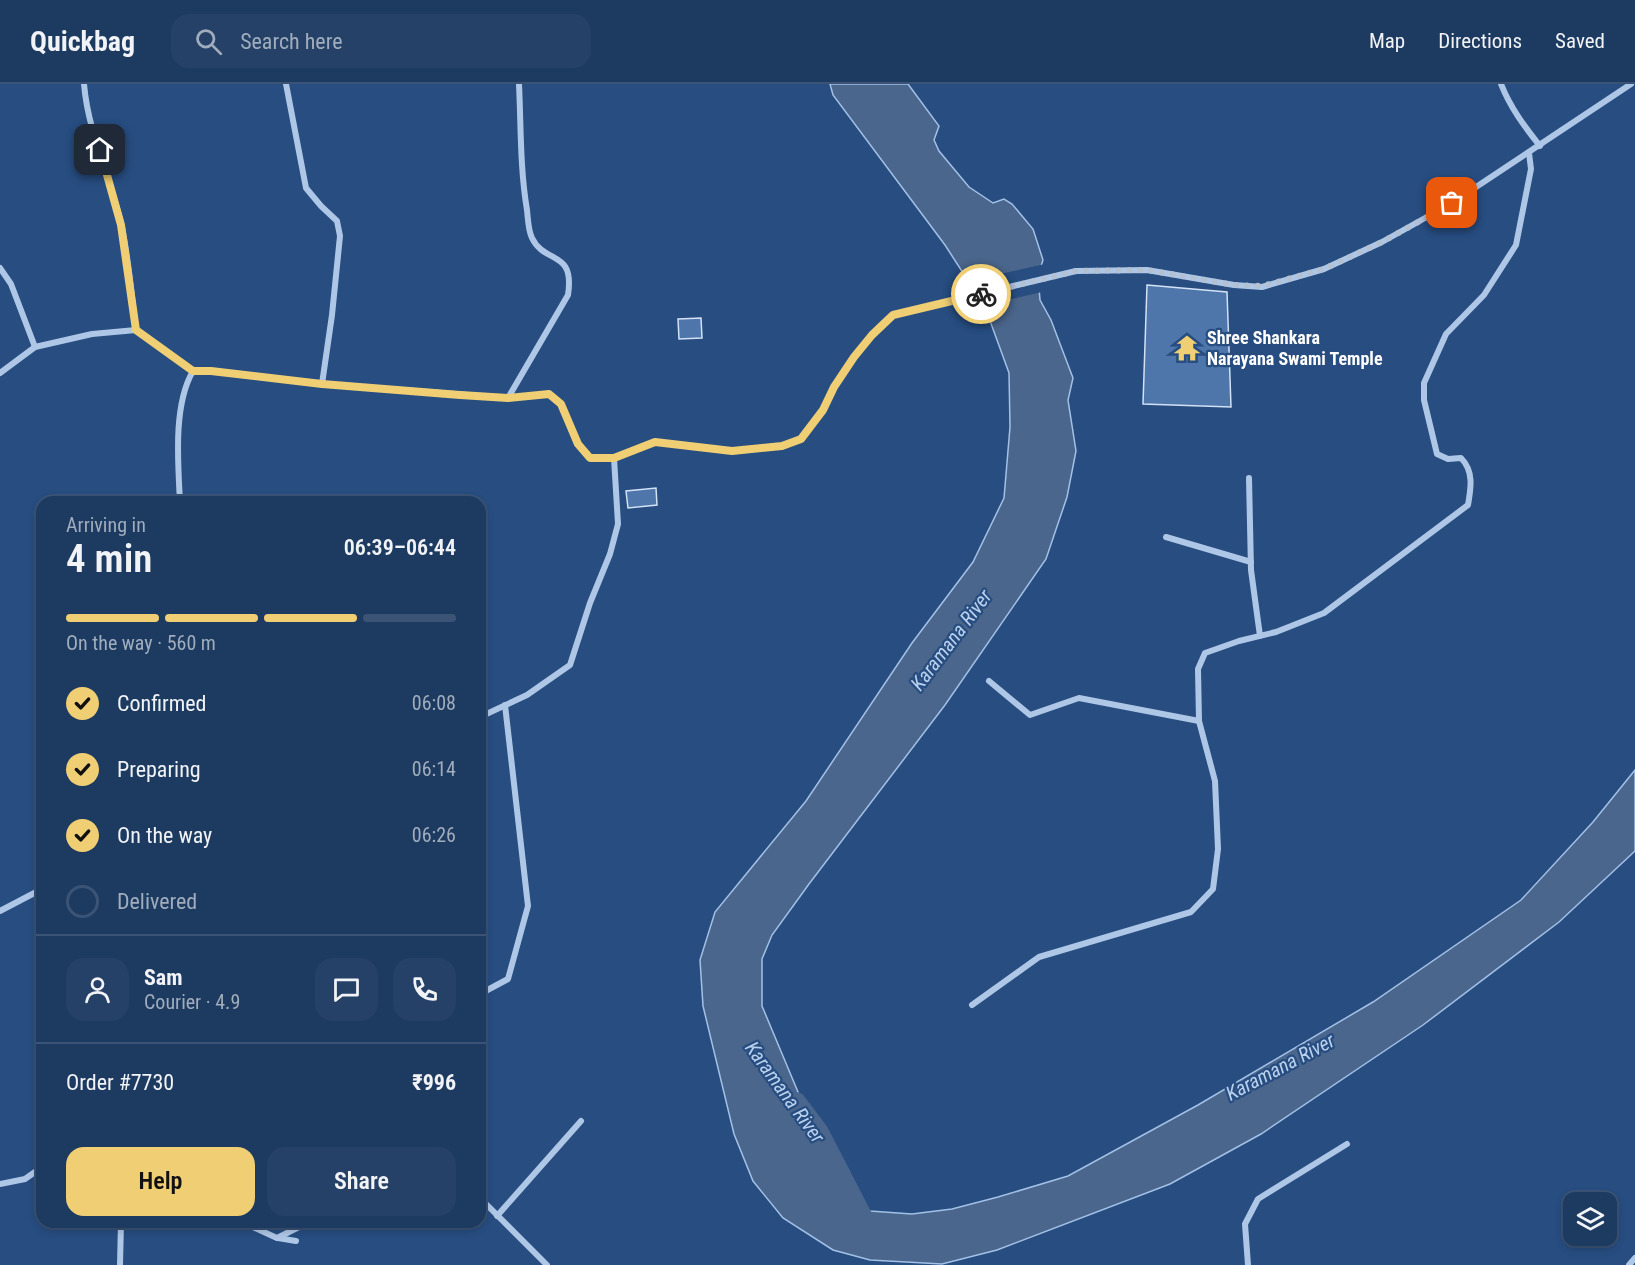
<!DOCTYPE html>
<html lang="en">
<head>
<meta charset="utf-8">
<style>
	body { margin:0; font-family:"Roboto Condensed",sans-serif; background:#254167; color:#f1f3f6; height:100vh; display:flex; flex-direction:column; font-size:22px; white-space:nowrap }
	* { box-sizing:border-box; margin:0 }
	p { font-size:20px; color:#a0adbd }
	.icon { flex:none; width:33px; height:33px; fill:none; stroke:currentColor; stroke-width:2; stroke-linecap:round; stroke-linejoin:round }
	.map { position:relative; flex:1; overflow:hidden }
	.sheet { position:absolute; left:36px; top:412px; width:450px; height:732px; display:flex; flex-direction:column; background:#1d3a61; border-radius:18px; box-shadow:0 3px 9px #0003,0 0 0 2px #3b5476 }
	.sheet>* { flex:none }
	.controls { position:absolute; left:1563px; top:1108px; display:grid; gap:12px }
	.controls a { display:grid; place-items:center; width:54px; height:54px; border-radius:12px; background:#1d3a61; box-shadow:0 3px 9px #0003,0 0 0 2px #3b5476; font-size:30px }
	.pin { position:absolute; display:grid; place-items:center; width:51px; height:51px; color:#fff; margin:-26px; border-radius:12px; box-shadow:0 3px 9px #0006 }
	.courier { position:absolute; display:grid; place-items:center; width:60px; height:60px; margin:-30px; border:4px solid #efce74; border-radius:50%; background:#fff; color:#222; box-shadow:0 2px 8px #0007 }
	.head em { font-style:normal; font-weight:600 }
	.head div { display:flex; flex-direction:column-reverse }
	.head { display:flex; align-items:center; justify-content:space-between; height:102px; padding:0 30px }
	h1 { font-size:39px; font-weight:600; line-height:45px }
	.bar { display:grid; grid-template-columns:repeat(4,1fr); gap:9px 6px; align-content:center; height:72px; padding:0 30px }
	.bar i { height:8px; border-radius:4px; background:#3b5476 }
	.bar .on { background:#efce74 }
	.bar p { grid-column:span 4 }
	.line { display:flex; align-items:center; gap:15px; padding:0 30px; border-top:2px solid #3b5476 }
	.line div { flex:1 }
	.round { display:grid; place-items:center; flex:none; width:63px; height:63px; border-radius:18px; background:#254167 }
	ol { padding:0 30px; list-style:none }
	li { display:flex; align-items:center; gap:18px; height:66px }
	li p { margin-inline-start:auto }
	li .icon { padding:6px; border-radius:50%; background:#efce74; color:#111; stroke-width:4 }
	li:last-child { color:#a0adbd }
	li i { width:33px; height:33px; border:3px solid #3b5476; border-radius:50% }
	.action { display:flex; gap:12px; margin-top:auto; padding:12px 30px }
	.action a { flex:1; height:69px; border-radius:18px; background:#efce74; color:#111; font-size:24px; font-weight:600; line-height:69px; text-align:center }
	.action a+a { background:#254167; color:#f1f3f6 }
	header { display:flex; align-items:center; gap:36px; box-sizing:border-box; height:84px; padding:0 30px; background:#1d3a61; border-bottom:2px solid #3b5476 }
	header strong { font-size:28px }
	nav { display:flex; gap:33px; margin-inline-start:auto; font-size:21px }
	.search { width:420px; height:54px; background:#254167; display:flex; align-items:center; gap:15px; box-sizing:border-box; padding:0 21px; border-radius:18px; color:#a0adbd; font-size:22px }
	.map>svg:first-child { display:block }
	.water { fill:#4b668c; stroke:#a3c1e7; stroke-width:1.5 }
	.pier { fill:#274d81 }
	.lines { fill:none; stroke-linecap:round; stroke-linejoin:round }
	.river { stroke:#4b668c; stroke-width:24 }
	.building { fill:#4f76aa; stroke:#d2e1f5; stroke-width:1.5 }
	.street { stroke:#afc7e6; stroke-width:6 }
	.done { stroke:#b3c1d3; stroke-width:6; stroke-dasharray:0 10.8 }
	.route { stroke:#efce74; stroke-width:8 }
	.labels { text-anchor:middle; stroke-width:4.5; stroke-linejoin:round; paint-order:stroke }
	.poi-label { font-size:18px; font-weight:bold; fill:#fff; stroke:#274d81; text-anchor:start }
	.water-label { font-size:20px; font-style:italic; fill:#bad1ee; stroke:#274d81 }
</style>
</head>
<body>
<header>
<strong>Quickbag</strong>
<div class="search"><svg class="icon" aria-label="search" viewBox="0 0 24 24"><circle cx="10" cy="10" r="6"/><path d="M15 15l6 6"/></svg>Search here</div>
<nav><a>Map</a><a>Directions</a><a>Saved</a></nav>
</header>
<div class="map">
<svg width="1635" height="1181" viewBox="0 0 1635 1181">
	<rect width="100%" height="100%" fill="#274d81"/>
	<!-- water -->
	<path class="water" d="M830,0H908L939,42L934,56L939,67L969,103L993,119L1004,115L1012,120L1033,145L1043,176L1038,192L1040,216L1051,236L1073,294L1068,316L1076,367L1067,413L1046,475L945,621L809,800L772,851L762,875V922L842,1113L870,1127L912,1130L952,1125L998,1113L1068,1092L1198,1021L1373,918L1521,816L1593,738L1635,686V767L1559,838L1423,941L1261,1050L1170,1100L997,1166L942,1180L870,1176L833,1166L783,1134L753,1097L734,1050L703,922L700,876L715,828L806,717L912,559L973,478L1004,414L1010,343L1009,289L985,223L945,161L833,11Z"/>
	<!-- pier -->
	<path class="pier" d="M1045,180L1041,192L1042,208L981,222L965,198Z"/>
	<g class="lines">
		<!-- river -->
		<path class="river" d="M795,1020L817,1049L867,1146"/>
	</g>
	<!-- building -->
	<g class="building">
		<path d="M1147,201L1227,208L1231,323L1143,320Z"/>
		<path d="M701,234L702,254L679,255L678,235Z"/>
		<path d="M656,404L657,421L628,424L626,407Z"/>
	</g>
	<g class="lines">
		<!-- street -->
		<g class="street">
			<path d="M84,0C88,48 110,93 121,139C129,174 131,210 136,246"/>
			<path d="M1501,0C1510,23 1524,42 1540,62"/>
			<path d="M0,184L11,200L35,263L92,250L136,246L193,287"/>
			<path d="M0,289L35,263"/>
			<path d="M322,300L508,314L549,310L561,320L577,360L590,374H614L618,440L610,470L590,519L570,581L527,611L480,633"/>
			<path d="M508,314L568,211C575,165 545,181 532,154C528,146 528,134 527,126C520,85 521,42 519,0"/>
			<path d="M614,374L655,358L732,367L782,362L801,355L823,326L834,303L854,273L872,251L893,231L1076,187L1147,186L1234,201L1262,203L1324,185L1382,158L1452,119L1631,0"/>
			<path d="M1249,394L1251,486L1260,552"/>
			<path d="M180,418C178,379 173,321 193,287H211L322,300L332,231L340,152L337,137L321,122L306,104L286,0"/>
			<path d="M1166,453L1251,478"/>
			<path d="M989,597L1030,631L1079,614L1199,637L1198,585L1205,569L1239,557L1276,548L1324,529L1468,421C1471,404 1474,387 1461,374L1448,375L1437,370L1424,316V299L1446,250L1484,211L1516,161L1531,85L1529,69"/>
			<path d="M0,827L42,805"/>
			<path d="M480,910L508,895L528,822L505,621"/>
			<path d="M972,921L1039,873L1191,828L1213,805L1218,765L1215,697L1199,637"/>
			<path d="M0,1100L25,1095L42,1083"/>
			<path d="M480,1114L547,1181"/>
			<path d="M497,1132L581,1037"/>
			<path d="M242,1138L277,1154L309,1138"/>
			<path d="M278,1154L296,1157"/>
			<path d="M120,1181L121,1138"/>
			<path d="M1248,1181L1245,1140L1258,1115L1347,1060"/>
			<path d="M1629,1181L1635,1174"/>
		</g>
	</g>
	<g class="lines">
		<!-- done -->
		<path class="done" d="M981,210L1076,187L1147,186L1234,201L1262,202L1324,185L1382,158L1452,119"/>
		<!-- route -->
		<path class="route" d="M100,66L121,141L136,246L193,287H211L322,300L460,311L508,314L549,310L561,320L578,360L590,374H614L655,358L732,367L782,362L801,355L823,326L834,303L854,273L872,251L893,231L981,210"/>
	</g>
	<!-- icons -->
	<defs>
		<g id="temple-bare" transform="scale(2.07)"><path d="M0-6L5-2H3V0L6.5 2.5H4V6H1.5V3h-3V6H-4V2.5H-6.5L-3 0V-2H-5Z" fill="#efce74" stroke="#274d81" stroke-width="2.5" paint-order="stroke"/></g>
	</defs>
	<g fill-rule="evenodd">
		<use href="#temple-bare" x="1187" y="264"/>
	</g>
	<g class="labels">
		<!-- poi labels -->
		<g class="poi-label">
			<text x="1207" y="260">Shree Shankara<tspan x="1207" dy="21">Narayana Swami Temple</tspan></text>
		</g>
		<!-- water labels -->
		<g class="water-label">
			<text transform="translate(951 556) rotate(-53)" y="7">Karamana River</text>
			<text transform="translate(1280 983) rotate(-28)" y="7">Karamana River</text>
			<text transform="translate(785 1008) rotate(54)" y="7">Karamana River</text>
		</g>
	</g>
</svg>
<div class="controls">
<a><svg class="icon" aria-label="layers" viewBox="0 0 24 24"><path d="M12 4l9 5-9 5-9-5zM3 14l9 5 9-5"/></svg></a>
</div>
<div class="pin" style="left:1452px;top:119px;background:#ea580c"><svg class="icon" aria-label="bag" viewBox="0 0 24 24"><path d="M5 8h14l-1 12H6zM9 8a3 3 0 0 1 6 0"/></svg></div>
<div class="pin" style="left:100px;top:66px;background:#1f2937"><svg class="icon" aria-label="home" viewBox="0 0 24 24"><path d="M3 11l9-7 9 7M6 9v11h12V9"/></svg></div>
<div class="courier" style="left:981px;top:210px"><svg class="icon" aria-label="bike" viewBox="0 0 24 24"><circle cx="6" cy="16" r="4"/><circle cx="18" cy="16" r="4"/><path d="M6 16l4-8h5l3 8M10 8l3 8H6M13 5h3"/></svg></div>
<section class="sheet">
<div class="head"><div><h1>4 min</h1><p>Arriving in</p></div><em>06:39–06:44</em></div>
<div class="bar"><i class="on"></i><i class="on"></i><i class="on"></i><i></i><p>On the way · 560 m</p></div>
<ol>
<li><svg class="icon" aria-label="check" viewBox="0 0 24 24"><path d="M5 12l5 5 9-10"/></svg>Confirmed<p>06:08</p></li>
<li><svg class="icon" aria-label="check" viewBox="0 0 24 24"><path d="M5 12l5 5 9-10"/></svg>Preparing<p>06:14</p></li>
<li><svg class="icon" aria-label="check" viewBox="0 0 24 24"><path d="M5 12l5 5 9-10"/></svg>On the way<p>06:26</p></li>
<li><i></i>Delivered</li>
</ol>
<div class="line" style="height:108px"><a class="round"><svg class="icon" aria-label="person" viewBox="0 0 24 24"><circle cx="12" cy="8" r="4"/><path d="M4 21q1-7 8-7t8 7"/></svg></a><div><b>Sam</b><p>Courier · 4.9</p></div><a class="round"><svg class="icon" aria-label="chat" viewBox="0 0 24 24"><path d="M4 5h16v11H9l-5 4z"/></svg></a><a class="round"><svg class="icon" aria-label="phone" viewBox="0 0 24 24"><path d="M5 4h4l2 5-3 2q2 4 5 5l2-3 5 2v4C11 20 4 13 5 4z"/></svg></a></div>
<div class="line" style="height:78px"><div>Order #7730</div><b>₹996</b></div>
<div class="action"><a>Help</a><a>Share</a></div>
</section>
</div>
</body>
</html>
